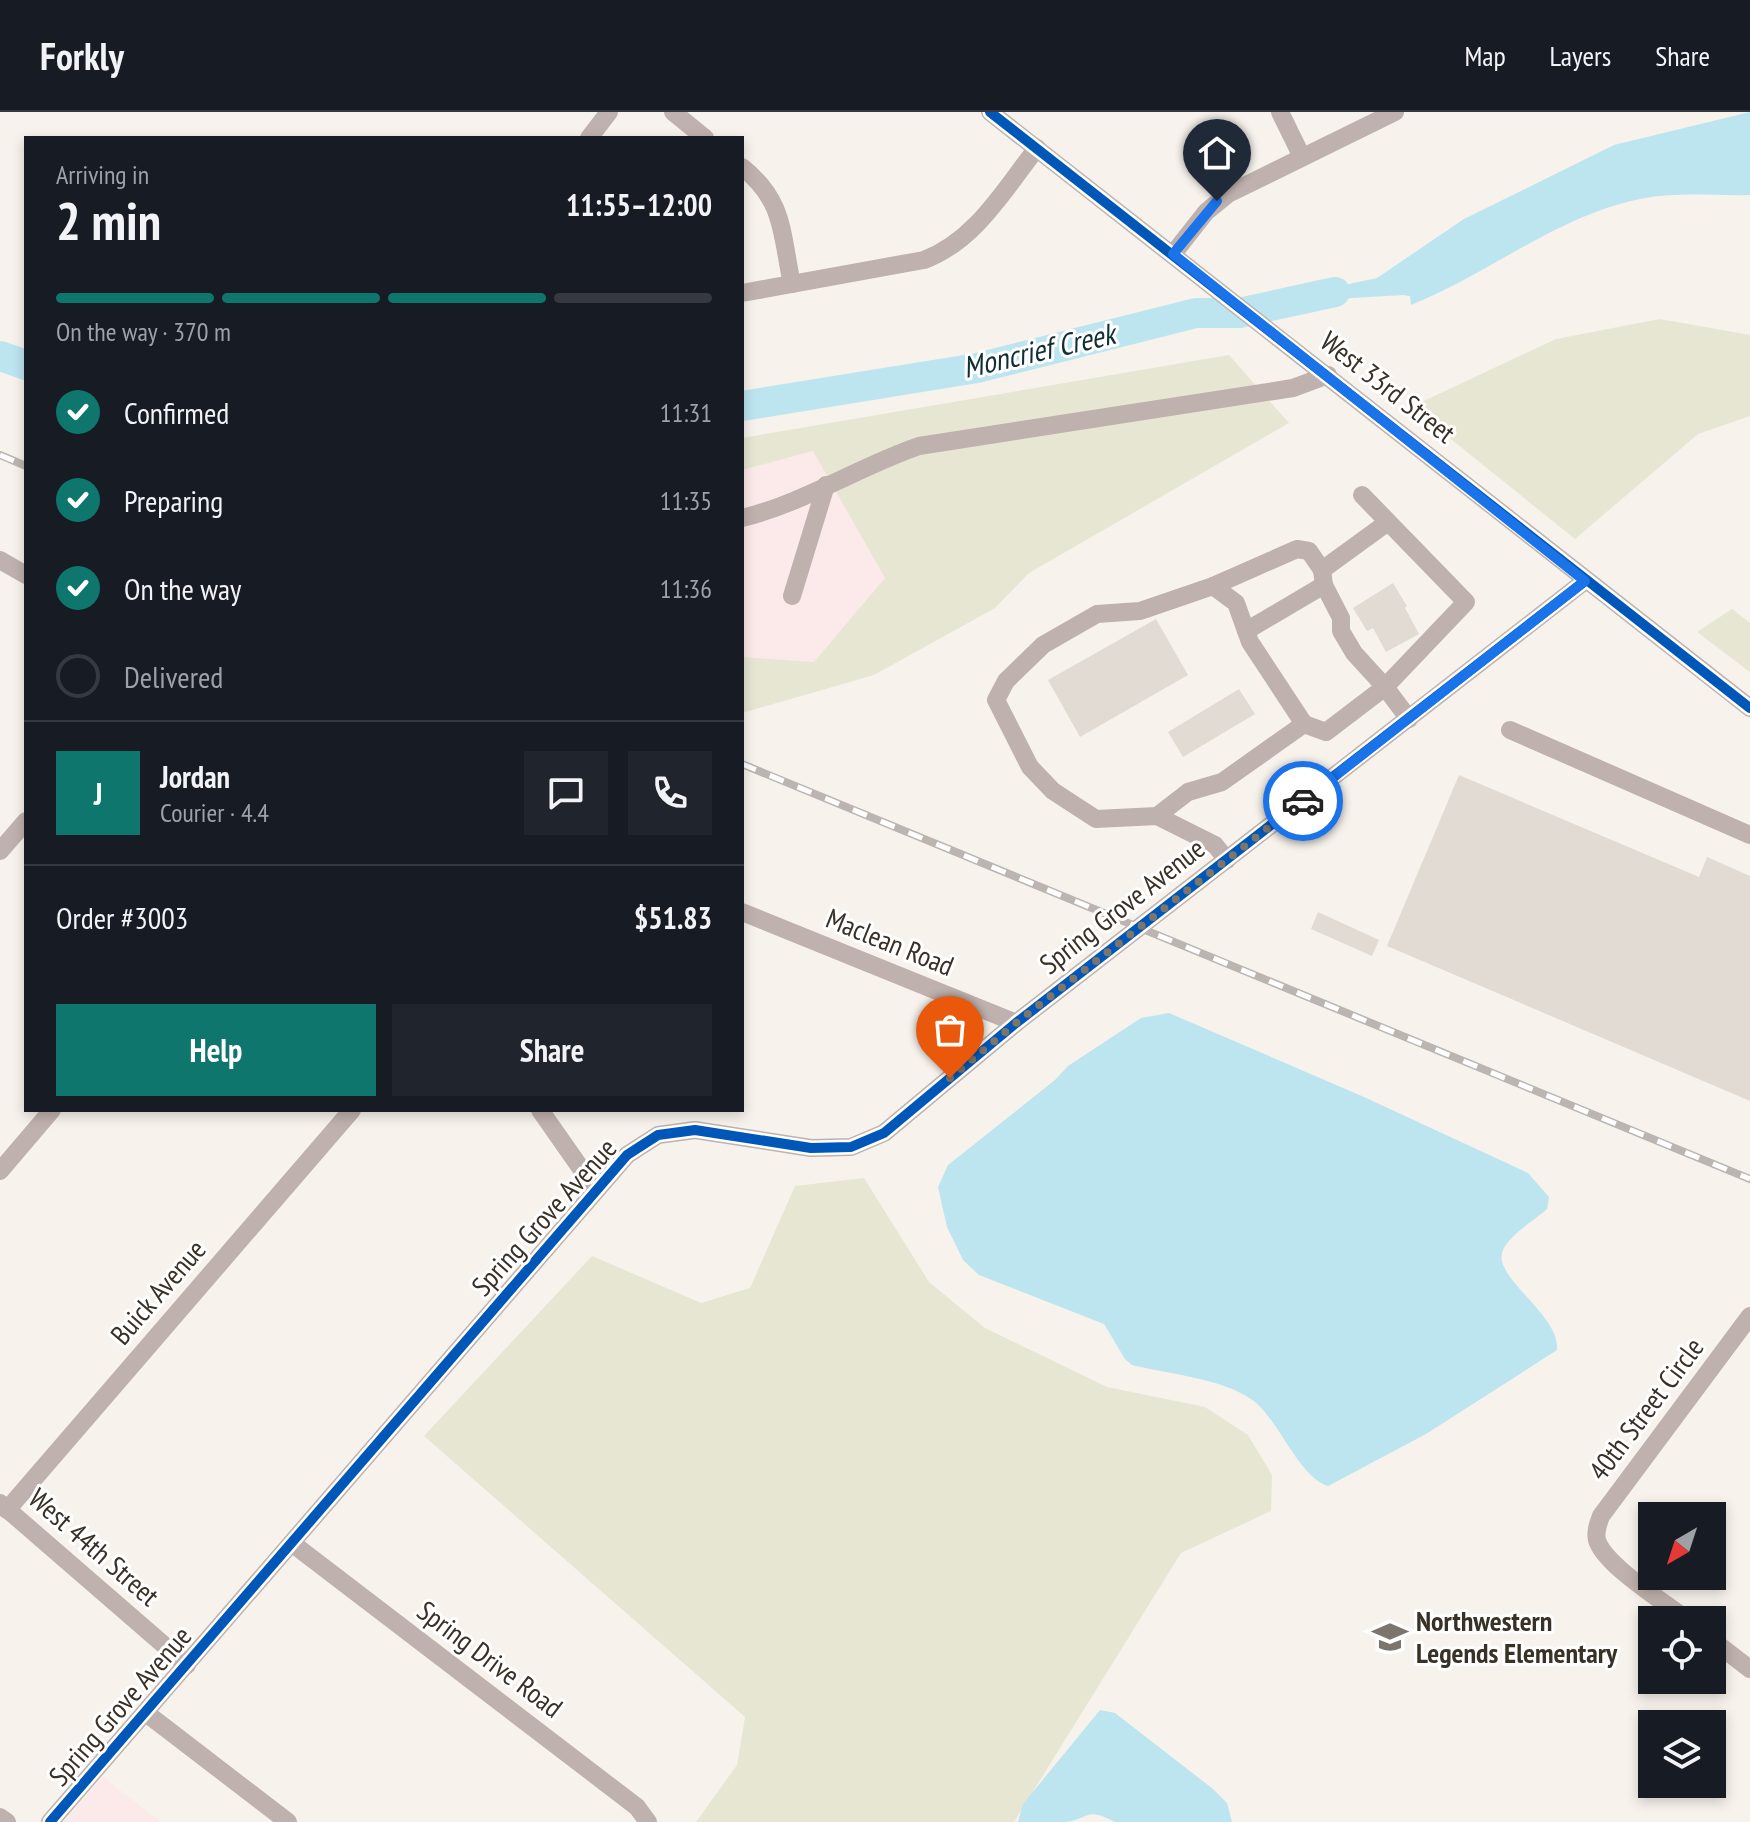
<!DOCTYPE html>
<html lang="en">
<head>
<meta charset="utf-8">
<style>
	body { margin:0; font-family:"PT Sans Narrow",sans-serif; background:#20242c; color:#f1f3f6; height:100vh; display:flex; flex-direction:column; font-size:30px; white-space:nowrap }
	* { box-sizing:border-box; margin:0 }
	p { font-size:26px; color:#9ea1a6 }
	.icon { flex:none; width:44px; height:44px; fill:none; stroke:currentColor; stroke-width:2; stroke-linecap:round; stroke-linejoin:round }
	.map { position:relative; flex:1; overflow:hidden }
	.drawer { position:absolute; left:24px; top:24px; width:720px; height:976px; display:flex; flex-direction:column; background:#171b24; border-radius:0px; box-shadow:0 4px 12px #0003 }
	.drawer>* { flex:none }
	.needle { width:52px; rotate:219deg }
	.controls { position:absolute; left:1638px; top:1390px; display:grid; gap:16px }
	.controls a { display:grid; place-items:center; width:88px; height:88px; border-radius:0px; background:#171b24; box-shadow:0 4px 12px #0003; font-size:40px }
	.pin { position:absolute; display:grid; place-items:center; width:68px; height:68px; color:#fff; margin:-82px -34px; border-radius:50% 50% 50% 0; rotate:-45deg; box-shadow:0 0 8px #0007 }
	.pin .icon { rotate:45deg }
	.courier { position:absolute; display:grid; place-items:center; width:80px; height:80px; margin:-40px; border:6px solid #1a73e8; border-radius:50%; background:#fff; color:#222; box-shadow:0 2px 10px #0007 }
	.headline em { font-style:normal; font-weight:800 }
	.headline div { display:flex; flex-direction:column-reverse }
	.headline { display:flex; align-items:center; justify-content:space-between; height:136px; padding:0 32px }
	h1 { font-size:52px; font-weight:800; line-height:60px }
	.bar { display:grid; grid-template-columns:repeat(4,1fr); gap:12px 8px; align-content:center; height:96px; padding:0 32px }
	.bar i { height:10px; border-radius:6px; background:#363941 }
	.bar .current { background:#0f766e }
	.bar p { grid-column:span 4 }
	.line { display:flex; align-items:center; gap:20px; padding:0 32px; border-top:2px solid #363941 }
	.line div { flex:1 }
	.round { display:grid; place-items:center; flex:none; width:84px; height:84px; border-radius:0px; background:#20242c }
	ol { padding:0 32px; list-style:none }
	li { display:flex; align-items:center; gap:24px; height:88px }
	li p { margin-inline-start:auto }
	li .icon { padding:8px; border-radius:50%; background:#0f766e; color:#fff; stroke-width:4 }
	li:last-child { color:#9ea1a6 }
	li i { width:44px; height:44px; border:4px solid #363941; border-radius:50% }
	.primary-button { display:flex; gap:16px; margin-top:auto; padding:16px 32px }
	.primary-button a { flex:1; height:92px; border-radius:0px; background:#0f766e; color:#fff; font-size:32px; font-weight:800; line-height:92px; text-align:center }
	.primary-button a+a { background:#20242c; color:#f1f3f6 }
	header { display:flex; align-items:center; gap:48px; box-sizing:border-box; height:112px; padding:0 40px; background:#171b24; border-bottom:2px solid #363941 }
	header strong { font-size:38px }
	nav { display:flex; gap:44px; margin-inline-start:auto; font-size:28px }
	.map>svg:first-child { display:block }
	.commercial { fill:#fbeae9 }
	.green { fill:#e7e6d3 }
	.water { fill:#bce5f0 }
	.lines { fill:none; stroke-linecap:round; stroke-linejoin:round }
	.river { stroke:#bce5f0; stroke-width:30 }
	.building { fill:#e2dbd3 }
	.minor { stroke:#bfb1ad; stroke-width:18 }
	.rail-casing { stroke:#bcb4b0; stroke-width:8 }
	.rail { stroke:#fff; stroke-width:5; stroke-dasharray:15; stroke-linecap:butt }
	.cycleway-casing { stroke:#fff; stroke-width:15 }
	.cycleway { stroke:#0057b8; stroke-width:10 }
	.done { stroke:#7c756b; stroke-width:8; stroke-dasharray:0 14.4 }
	.route { stroke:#1a73e8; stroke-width:10 }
	.labels { text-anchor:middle; stroke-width:6; stroke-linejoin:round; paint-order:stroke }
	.street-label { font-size:28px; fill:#3a3126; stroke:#fff }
	.poi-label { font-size:28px; font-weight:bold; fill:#3a3126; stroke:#fff; text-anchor:start }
	.water-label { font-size:30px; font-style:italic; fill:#0f2e36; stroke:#fff }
</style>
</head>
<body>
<header>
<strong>Forkly</strong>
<nav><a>Map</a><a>Layers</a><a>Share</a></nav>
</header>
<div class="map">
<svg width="1750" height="1710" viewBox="0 0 1750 1710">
	<rect width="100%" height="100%" fill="#f7f2ec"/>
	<!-- commercial -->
	<g class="commercial">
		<path d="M813,339L886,466L814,550L742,545V358Z"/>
		<path d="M103,1665L161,1710H64Z"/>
	</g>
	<!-- green -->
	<g class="green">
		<path d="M1660,207L1750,223V304L1698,322L1575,427L1411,295L1556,227Z"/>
		<path d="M1229,243L1289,311L1029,461L995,496L874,563L742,601V545L814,550L885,466L813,339L742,358V326Z"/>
		<path d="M1732,497L1750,511V560L1697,520Z"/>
		<path d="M864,1066L929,1170L985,1216L1107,1275L1205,1295L1248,1323L1272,1363L1271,1399L1181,1441L1014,1710H696L737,1653L745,1605L424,1324L592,1144L701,1191L750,1176L795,1074Z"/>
	</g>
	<!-- water -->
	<g class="water">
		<path d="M1750,0V83C1716,84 1678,80 1645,86C1559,102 1491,161 1411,193L1410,184L1403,183L1335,187V175L1377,166L1464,107L1614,33Z"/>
		<path d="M1169,901L1364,985L1528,1061L1549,1085L1547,1097C1535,1108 1506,1125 1502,1141C1495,1167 1561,1204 1557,1238L1426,1322L1328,1374C1297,1364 1279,1306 1251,1287C1223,1267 1165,1261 1132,1253L1125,1247L1104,1212L979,1163L963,1148L947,1115L938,1075L948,1053L1055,968L1068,954L1141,906Z"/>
		<path d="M1100,1598L1115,1601L1213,1677L1227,1691L1232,1710H1115C1085,1694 1090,1707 1065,1710C1050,1710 1033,1710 1018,1710L1023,1692Z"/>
	</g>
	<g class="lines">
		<!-- river -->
		<g class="river">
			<path d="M0,244L26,253"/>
			<path d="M742,294L977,256L1196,201H1239L1335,180"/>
		</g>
	</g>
	<!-- building -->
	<g class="building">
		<path d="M1393,471L1407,494L1405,496L1419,522L1386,540L1373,516L1367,519L1353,496Z"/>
		<path d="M1156,507L1188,563L1080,625L1048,568Z"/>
		<path d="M1239,577L1255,602L1183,645L1168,620Z"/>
		<path d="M1459,663L1699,765L1707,745L1750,764V989L1387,834Z"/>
		<path d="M1318,800L1379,828L1372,844L1311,817Z"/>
	</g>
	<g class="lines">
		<!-- minor -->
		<g class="minor">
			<path d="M673,0L705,26"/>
			<path d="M990,0L1750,596"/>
			<path d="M1280,0L1302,45"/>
			<path d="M589,26L609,0"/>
			<path d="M742,55C785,89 781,121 792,172"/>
			<path d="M1173,142L1206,100L1228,82L1395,0"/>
			<path d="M742,181L924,148C975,129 1004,78 1037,36"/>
			<path d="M742,406C804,391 858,355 919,334L1293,276L1328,263"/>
			<path d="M0,448L26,463"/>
			<path d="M1322,458L1324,473L1341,506V519L1354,541L1385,575L1466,490L1362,383"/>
			<path d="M1213,474L1297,437L1309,439L1322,458L1388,410"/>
			<path d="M792,484L826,373"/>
			<path d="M1246,519L1324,473"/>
			<path d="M1304,612L1326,620L1385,575L1409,607"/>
			<path d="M1510,618L1750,723"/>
			<path d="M1157,704L1188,680L1222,670L1304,612L1250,530L1236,491L1213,474L1140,499L1097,502L1043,533L1006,569L996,588L1030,655L1053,679L1096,707L1157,704L1215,733L1227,748"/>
			<path d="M0,739L26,709"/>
			<path d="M742,800L1016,911"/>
			<path d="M540,998L596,1078"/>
			<path d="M0,1059L52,998"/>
			<path d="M0,1391L187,1553"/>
			<path d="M7,1398L352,998"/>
			<path d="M293,1432L637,1695L648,1710"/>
			<path d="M1687,1508C1666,1491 1604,1453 1597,1428C1595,1420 1598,1412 1601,1404L1750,1204"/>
			<path d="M1712,1528L1750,1557"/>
			<path d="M146,1601L288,1710"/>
			<path d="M0,1705L7,1710"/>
			<path d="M50,1710L627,1043L658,1023L695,1018L811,1036L851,1035L884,1021L1016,911L1585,469"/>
		</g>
		<!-- rail casing -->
		<g class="rail-casing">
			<g id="rail">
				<path d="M0,343L26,354"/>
				<path d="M742,652L1750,1067"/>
			</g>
		</g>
		<!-- rail -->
		<use href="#rail" class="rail"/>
		<!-- cycleway casing -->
		<g class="cycleway-casing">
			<g id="cycleway">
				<path d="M990,0L1750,596"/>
				<path d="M50,1710L627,1043L658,1023L695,1018L811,1036L851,1035L884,1021L1016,911L1585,469"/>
			</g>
		</g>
		<!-- cycleway -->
		<use href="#cycleway" class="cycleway"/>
	</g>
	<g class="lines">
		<!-- done -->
		<path class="done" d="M950,966L1016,911L1303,689"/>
		<!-- route -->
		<path class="route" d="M1217,89L1173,142L1585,469L1303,689"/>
	</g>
	<!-- icons -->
	<defs>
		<g id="school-bare" transform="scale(2.76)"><path d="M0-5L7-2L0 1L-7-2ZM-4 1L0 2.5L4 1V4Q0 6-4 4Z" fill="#7c756b" stroke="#fff" stroke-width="2.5" paint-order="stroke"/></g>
	</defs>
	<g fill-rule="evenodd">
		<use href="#school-bare" x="1390" y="1525"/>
	</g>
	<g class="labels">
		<!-- street labels -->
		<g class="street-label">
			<text transform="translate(1388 275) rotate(38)" y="10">West 33rd Street</text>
			<text transform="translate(1122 794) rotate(-38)" y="10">Spring Grove Avenue</text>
			<text transform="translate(890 830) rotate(22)" y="10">Maclean Road</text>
			<text transform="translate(544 1105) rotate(-48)" y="10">Spring Grove Avenue</text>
			<text transform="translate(158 1180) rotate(-49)" y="10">Buick Avenue</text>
			<text transform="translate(1646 1297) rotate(-53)" y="10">40th Street Circle</text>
			<text transform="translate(94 1435) rotate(41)" y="10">West 44th Street</text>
			<text transform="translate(490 1547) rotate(37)" y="10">Spring Drive Road</text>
			<text transform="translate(120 1594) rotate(-49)" y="10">Spring Grove Avenue</text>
		</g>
		<!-- poi labels -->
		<g class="poi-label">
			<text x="1416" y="1519">Northwestern<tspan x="1416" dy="32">Legends Elementary</tspan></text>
		</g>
		<!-- water labels -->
		<g class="water-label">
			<text transform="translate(1039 239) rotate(-13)" y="10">Moncrief Creek</text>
		</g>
	</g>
</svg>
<div class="controls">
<a><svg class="needle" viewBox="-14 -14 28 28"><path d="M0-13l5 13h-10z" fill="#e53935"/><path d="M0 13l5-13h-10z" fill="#9ea1a6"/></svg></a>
<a><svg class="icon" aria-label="locate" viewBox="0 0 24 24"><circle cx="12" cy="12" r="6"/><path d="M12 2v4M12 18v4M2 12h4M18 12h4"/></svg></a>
<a><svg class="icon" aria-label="layers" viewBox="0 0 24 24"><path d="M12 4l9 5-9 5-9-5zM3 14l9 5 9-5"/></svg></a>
</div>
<div class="pin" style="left:950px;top:966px;background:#ea580c"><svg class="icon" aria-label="bag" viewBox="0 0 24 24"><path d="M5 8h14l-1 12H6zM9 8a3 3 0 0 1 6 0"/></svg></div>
<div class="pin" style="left:1217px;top:89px;background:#1f2937"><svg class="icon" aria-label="home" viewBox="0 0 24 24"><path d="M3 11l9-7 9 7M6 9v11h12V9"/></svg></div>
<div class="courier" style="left:1303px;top:689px"><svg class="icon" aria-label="car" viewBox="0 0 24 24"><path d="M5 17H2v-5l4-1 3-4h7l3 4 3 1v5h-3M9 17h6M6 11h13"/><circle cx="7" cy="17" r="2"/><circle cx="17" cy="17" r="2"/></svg></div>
<section class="drawer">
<div class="headline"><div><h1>2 min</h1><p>Arriving in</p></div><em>11:55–12:00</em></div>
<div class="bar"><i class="current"></i><i class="current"></i><i class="current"></i><i></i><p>On the way · 370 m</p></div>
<ol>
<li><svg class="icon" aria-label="check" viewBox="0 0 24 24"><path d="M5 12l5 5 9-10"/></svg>Confirmed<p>11:31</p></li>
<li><svg class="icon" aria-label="check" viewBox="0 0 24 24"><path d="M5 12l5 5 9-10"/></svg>Preparing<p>11:35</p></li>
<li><svg class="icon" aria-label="check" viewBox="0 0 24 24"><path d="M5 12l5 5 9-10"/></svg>On the way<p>11:36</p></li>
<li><i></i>Delivered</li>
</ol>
<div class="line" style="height:144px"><b class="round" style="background:#0f766e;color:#fff">J</b><div><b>Jordan</b><p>Courier · 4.4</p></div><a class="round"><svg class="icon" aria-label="chat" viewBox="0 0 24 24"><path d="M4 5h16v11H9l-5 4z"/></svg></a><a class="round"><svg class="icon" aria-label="phone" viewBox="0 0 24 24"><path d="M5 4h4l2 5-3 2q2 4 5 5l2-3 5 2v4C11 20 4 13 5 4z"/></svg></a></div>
<div class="line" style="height:104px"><div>Order #3003</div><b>$51.83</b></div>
<div class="primary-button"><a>Help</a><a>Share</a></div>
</section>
</div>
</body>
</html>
